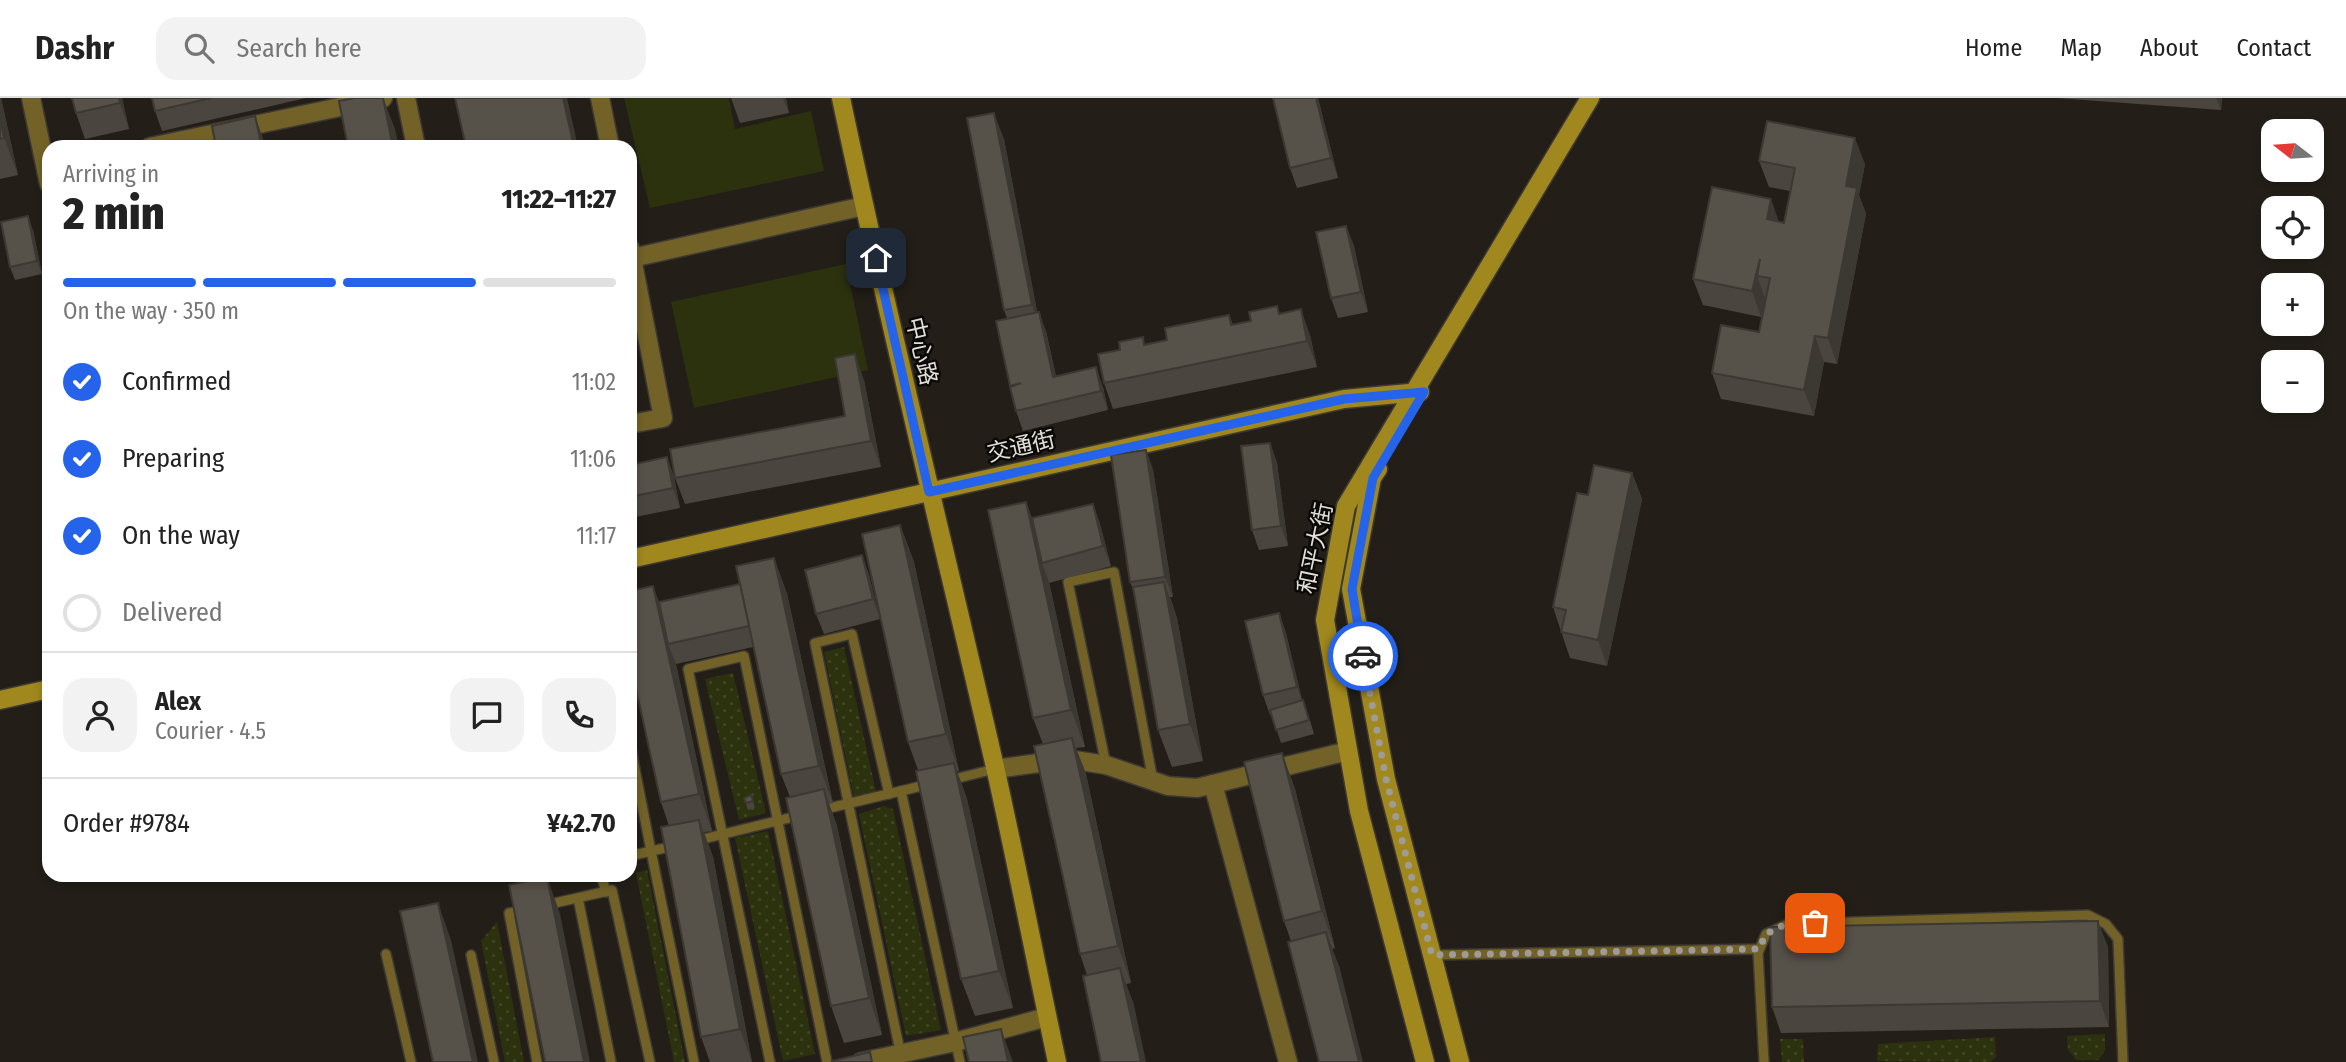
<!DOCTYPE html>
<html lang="en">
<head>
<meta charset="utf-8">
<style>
	body { margin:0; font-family:"Fira Sans Condensed","Noto Sans SC",sans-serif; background:#f2f2f2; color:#222; height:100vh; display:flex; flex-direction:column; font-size:26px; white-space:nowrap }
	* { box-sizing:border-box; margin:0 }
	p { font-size:23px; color:#767676 }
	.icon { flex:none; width:38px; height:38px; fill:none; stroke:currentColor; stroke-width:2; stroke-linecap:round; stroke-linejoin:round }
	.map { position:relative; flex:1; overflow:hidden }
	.drawer { position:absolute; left:42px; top:42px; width:595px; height:742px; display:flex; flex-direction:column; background:#fff; border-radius:21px; box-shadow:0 4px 10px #0003 }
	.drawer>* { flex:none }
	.needle { width:46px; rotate:287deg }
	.tools { position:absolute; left:2261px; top:21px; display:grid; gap:14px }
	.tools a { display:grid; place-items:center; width:63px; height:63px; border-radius:14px; background:#fff; box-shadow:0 4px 10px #0003; font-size:35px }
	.pin { position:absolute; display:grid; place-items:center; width:60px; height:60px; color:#fff; margin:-30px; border-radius:14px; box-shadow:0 4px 10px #0006 }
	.courier { position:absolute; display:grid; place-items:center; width:70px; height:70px; margin:-35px; border:5px solid #2563eb; border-radius:50%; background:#fff; color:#222; box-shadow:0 2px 9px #0007 }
	.head em { font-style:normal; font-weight:800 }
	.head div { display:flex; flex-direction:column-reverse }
	.head { display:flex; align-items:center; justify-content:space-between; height:119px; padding:0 21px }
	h1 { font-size:46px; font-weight:800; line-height:52px }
	.bar { display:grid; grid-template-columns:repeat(4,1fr); gap:10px 7px; align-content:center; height:84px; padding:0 21px }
	.bar i { height:9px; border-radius:5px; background:#e0e0e0 }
	.bar .current { background:#2563eb }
	.bar p { grid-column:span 4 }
	.line { display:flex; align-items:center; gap:18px; padding:0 21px; border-top:2px solid #e0e0e0 }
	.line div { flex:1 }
	.round { display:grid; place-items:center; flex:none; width:74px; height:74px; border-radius:21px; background:#f2f2f2 }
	ol { padding:0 21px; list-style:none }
	li { display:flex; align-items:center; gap:21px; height:77px }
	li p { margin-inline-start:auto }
	li .icon { padding:7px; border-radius:50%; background:#2563eb; color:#fff; stroke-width:4 }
	li:last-child { color:#767676 }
	li i { width:38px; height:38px; border:4px solid #e0e0e0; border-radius:50% }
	header { display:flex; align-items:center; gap:42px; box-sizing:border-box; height:98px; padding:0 35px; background:#fff; border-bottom:2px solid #e0e0e0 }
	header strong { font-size:33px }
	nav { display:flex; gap:38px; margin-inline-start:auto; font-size:24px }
	.search { width:490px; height:63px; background:#f2f2f2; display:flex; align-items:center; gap:18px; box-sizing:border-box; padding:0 24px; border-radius:21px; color:#767676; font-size:26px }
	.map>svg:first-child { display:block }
	.grass { fill:url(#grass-dots) }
	.garden { fill:#2c320e }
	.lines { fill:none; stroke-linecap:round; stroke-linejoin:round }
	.lane-casing { stroke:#3e3a33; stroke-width:12 }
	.street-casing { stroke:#3e3a33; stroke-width:21 }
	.secondary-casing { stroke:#3e3a33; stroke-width:21 }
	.lane { stroke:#726228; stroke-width:9 }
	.street { stroke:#726228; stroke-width:18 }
	.secondary { stroke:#a1881e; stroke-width:18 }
	.wall { fill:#4a463f }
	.shaded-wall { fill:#3c3933 }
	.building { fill:#565149; stroke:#3c3933; stroke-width:2 }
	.done { stroke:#9f9c97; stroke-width:7; stroke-dasharray:0 12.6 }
	.route { stroke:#2563eb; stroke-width:9 }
	.labels { text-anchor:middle; stroke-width:5; stroke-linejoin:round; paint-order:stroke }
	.street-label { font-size:23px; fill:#e2dfdb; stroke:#0b0907 }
</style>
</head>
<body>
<header>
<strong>Dashr</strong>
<div class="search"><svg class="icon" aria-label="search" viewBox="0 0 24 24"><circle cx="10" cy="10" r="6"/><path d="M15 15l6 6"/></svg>Search here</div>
<nav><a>Home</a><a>Map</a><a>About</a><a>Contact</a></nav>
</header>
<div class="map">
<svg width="2346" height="964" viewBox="0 0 2346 964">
	<defs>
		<pattern id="grass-dots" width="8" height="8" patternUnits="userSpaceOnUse" patternTransform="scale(1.75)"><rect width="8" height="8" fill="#2c320e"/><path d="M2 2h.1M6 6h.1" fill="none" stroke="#404625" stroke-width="1.8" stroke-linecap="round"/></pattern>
	</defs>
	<rect width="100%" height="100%" fill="#231f18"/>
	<!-- grass -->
	<g class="grass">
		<path d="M844,549L876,694L854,699L824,554Z"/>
		<path d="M733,575L766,715L739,722L705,581Z"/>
		<path d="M884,708L893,711L941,932L906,938L859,716Z"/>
		<path d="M768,733L815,956L783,963L735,740Z"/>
		<path d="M647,772L685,964H674L636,775Z"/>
		<path d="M497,824L524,964H505L481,843Z"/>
		<path d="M2105,936V952L2099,962H2076L2068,951L2067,938Z"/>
		<path d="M1995,939L1996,959L1991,964L1877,963L1878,946Z"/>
		<path d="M1780,941H1803L1804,964H1782Z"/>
	</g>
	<!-- garden -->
	<g class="garden">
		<path d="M624,0H729L735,31L811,13L824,73L650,110Z"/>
		<path d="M846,166L868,272L694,310L671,204Z"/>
	</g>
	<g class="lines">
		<!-- lane casing -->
		<g class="lane-casing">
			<g id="lane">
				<path d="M630,646L651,753L630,758"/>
				<path d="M1106,667L1068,484L1114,474L1153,683"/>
				<path d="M950,682L995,671"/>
				<path d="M901,693L960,964"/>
				<path d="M889,696L852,536L815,545L901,958"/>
				<path d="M821,712L930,686"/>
				<path d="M695,743L801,717"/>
				<path d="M675,748L651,753L694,964"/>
				<path d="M601,777L606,794"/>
				<path d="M578,800L611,964"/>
				<path d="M546,807L612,792L650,964"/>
				<path d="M526,812L509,815L537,964"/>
				<path d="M386,856L411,964"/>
				<path d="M471,857L494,964"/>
				<path d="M1432,857L1759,851"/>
				<path d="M770,964L688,571L744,558L827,964"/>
				<path d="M1764,964L1758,855L1766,836L1788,826L2088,817L2106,826L2118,841L2123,964"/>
			</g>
		</g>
		<!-- street casing -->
		<g class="street-casing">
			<g id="street">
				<path d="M31,0L49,86"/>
				<path d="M406,0L416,49"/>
				<path d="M600,0L610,49"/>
				<path d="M150,49L383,0"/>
				<path d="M630,150L663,320L630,326"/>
				<path d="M632,160L864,108"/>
				<path d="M995,671L1068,661L1106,667L1168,688L1197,690L1348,653"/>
				<path d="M1213,686L1288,964"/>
				<path d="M861,964L955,944L1047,919"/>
			</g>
		</g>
		<!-- secondary casing -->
		<g class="secondary-casing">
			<g id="secondary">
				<path d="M841,0C888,224 944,446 995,669C1017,767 1036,866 1057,964"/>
				<path d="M1378,371L1372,380L1351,491L1386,681L1460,964"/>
				<path d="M630,461L1344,301L1420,294"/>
				<path d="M0,602L49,591"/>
				<path d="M1425,964L1359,713L1325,522L1346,408L1590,0"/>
			</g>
		</g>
		<!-- lane -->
		<use href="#lane" class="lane"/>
		<!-- street -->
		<use href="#street" class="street"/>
		<!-- secondary -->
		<use href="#secondary" class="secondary"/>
	</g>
	<!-- wall -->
	<g class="wall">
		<path d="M0,0H1L18,77L0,81Z"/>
		<path d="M122,0L129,31L85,41L76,15Z"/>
		<path d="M152,0H306L162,33L155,13Z"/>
		<path d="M731,0H786L789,15L740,25Z"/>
		<path d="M1318,0L1338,80L1297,90L1290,70Z"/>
		<path d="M2056,0H2222L2221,12Z"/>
		<path d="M1004,41L1037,214L1046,233L1056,278L1103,289L1108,312L1023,333L1016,313L996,223L1007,220L1004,212Z"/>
		<path d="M1759,63L1865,66L1859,97L1866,116L1837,266L1824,264L1814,318L1721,301L1712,275L1759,234L1765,204L1761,219L1703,207L1693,181L1779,124L1784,125L1790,93L1769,89Z"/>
		<path d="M1346,128L1354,148L1368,214L1338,220L1331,200Z"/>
		<path d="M33,132L42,176L15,182L10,169Z"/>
		<path d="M1277,208L1279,216L1310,237L1317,269L1113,311L1104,285L1146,246L1167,242L1229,217L1233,227L1251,223Z"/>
		<path d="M864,282L881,369L685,406L675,380L845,318Z"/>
		<path d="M1270,345L1277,365L1288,448L1259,452L1252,432Z"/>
		<path d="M1146,352L1153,372L1173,499H1170L1177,520L1203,663L1172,669L1158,632L1133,491L1130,484Z"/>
		<path d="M667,359L674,379L680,410L630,420V367Z"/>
		<path d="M1632,375L1642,401L1607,568L1570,560L1553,509L1588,397Z"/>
		<path d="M1026,404L1032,420L1093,406L1100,426L1111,468L1049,485V484L1085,649L1076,650L1086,676L1131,885L1126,886L1134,907L1087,877L1080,856L1043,646L1033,620Z"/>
		<path d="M900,427L914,464L959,673H957L967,701L1013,910L975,918L961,881L918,672L908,644Z"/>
		<path d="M862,457L869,477L880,521L824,536L816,516Z"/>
		<path d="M774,460L787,496L833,705L829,706L837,728L882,937L844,945L831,908L790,699L781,676L753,549L676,566L712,733L704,734L713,759L752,964H710L701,939L669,728L661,704L653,488L659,505L740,486Z"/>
		<path d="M1279,515L1286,535L1302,603L1303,602L1308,616L1314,636L1281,645L1272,617H1270L1263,597Z"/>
		<path d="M1282,655L1295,691L1335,850L1332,851L1340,871L1291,843L1284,823Z"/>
		<path d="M751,697L755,710L748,712L744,700Z"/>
		<path d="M2108,849L2109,929L1781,935L1772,909Z"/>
	</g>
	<!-- shaded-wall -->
	<g class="shaded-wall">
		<path d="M0,0H1L18,77L4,40L0,20Z"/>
		<path d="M119,0H122L129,31L120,5Z"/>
		<path d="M383,0L395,31L399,49H393Z"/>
		<path d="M563,0H567L578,49H574Z"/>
		<path d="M783,0H786L789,15Z"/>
		<path d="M1316,0H1318L1338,80L1331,60Z"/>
		<path d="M2216,0H2222L2221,12Z"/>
		<path d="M994,15L1004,41L1041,233L1032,207Z"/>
		<path d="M255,18L266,49H262Z"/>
		<path d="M1855,40L1865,66L1859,97L1866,116L1837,266L1828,240L1846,88Z"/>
		<path d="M1771,101L1780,127L1767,121Z"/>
		<path d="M28,118L33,132L42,176L37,163Z"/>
		<path d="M1346,128L1354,148L1368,214L1361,194Z"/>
		<path d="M1760,161L1757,178L1766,202L1761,219L1752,193Z"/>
		<path d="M1301,211L1310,237L1317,269L1307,243Z"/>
		<path d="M1039,214L1046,233L1060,299L1053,279Z"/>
		<path d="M1815,238L1824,264L1814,318L1804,292Z"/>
		<path d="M855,256L864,282L881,369L871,343Z"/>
		<path d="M1096,269L1103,289L1108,312L1101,293Z"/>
		<path d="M1270,345L1277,365L1288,448L1281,428Z"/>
		<path d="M1146,352L1153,372L1173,499L1165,479Z"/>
		<path d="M667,359L674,379L680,410L673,390Z"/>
		<path d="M1632,375L1642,401L1607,568L1598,542Z"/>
		<path d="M1026,404L1039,440L1042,465L1049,484L1085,649L1071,612Z"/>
		<path d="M1093,406L1100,426L1111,468L1103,448Z"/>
		<path d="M900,427L914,464L959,673L946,636Z"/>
		<path d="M862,457L869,477L880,521L873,501Z"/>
		<path d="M774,460L787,496L833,705L819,668Z"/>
		<path d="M1164,484L1177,520L1203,663L1190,626Z"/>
		<path d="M653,488L666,524L668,546L676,566L712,733L699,696Z"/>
		<path d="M1279,515L1286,535L1304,609L1297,589Z"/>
		<path d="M1072,640L1086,676L1131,885L1118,848Z"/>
		<path d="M1282,655L1295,691L1335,850L1322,813Z"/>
		<path d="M954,665L967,701L1013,910L999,873Z"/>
		<path d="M824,691L837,728L882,937L869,900Z"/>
		<path d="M699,722L713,759L752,964L740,931Z"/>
		<path d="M547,779L560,816L590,964H584Z"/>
		<path d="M438,805L451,842L478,964H473Z"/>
		<path d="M2098,823L2108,849L2109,929L2100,903Z"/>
		<path d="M1326,834L1340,871L1363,964H1359Z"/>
		<path d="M1120,870L1134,907L1146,964H1141Z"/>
		<path d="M1001,931L1013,964H1008Z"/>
	</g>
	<!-- building -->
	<g class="building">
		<path d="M72,0H119L120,5L76,15Z"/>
		<path d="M152,0H211L155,13Z"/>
		<path d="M354,0H383L393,49H348L339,3Z"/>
		<path d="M455,0H563L574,49H466Z"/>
		<path d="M1273,0H1316L1331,60L1290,70Z"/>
		<path d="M994,15L1032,207L1004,212L967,20Z"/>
		<path d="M255,18L262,49H216L212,28Z"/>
		<path d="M0,20L4,40L0,41Z"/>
		<path d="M1767,23L1855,40L1846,88L1857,90L1828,240L1815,238L1804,292L1712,275L1721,227L1759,234L1770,180L1757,178L1760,161L1752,193L1693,181L1712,89L1771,101L1767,121L1784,125L1795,70L1759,63Z"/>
		<path d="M124,44L125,49H101Z"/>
		<path d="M28,118L37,163L10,169L1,124Z"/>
		<path d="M1346,128L1361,194L1331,200L1316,134Z"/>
		<path d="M1277,208L1279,216L1301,211L1307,243L1104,285L1098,256L1120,252L1119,244L1143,239L1144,247L1167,242L1165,230L1229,217L1231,227L1251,223L1249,214Z"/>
		<path d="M1039,214L1053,279L1096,269L1101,293L1016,313L1010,289L1021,285L1010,288L996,223Z"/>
		<path d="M855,256L871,343L675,380L670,351L845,318L835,260Z"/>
		<path d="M1270,345L1281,428L1252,432L1241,348Z"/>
		<path d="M1146,352L1165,479L1130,484L1111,357Z"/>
		<path d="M667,359L673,390L630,399V367Z"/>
		<path d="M1594,367L1632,375L1598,542L1561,534L1566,512L1553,509L1577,395L1588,397Z"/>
		<path d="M1026,404L1071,612L1033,620L988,412Z"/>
		<path d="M1093,406L1103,448L1042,465L1032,420Z"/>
		<path d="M900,427L946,636L908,644L862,436Z"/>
		<path d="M862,457L873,501L816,516L805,472Z"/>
		<path d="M774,460L819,668L781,676L736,468Z"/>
		<path d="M1164,484L1190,626L1158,632L1133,489Z"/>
		<path d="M740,486L749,528L668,546L659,504Z"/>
		<path d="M653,488L699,696L661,704L630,564V493Z"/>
		<path d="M1279,515L1297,589L1263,597L1245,523Z"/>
		<path d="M1303,602L1309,622L1276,632L1270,612Z"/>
		<path d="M1072,640L1118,848L1080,856L1034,648Z"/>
		<path d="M1282,655L1322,813L1284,823L1244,664Z"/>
		<path d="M954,665L999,873L961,881L916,673Z"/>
		<path d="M824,691L869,900L831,908L786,700Z"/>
		<path d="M751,697L753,703L746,705L744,700Z"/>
		<path d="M699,722L740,931L701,939L661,729Z"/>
		<path d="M547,779L584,964H545L509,787Z"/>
		<path d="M438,805L473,964H433L400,813Z"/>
		<path d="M2098,823L2100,903L1772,909L1770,829Z"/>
		<path d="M1326,834L1359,964H1319L1288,844Z"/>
		<path d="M1120,870L1141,964H1101L1083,878Z"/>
		<path d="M1001,931L1008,964H969L963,939Z"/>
		<path d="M870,954L872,964H833L832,963Z"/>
	</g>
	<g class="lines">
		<!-- done -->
		<path class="done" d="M1363,558L1386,681L1432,857L1759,851L1766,836L1788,825H1815"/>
		<!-- route -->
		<path class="route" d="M876,160L929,394L1344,301L1424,294L1373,380L1352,491L1363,558"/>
	</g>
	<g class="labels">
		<!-- street labels -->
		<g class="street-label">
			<text transform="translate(922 253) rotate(77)" y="8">中心路</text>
			<text transform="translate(1021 348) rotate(-13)" y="8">交通街</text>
			<text transform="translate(1315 450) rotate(-78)" y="8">和平大街</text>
		</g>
	</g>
</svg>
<div class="tools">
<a><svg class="needle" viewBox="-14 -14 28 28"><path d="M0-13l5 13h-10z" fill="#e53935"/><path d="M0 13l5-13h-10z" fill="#767676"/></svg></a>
<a><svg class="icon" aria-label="locate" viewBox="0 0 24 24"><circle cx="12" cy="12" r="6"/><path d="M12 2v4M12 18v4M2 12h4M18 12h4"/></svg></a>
<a>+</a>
<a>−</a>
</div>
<div class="pin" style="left:1815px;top:825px;background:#ea580c"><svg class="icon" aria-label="bag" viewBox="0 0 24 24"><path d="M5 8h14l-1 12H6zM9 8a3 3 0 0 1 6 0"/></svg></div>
<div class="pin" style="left:876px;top:160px;background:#1f2937"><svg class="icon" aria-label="home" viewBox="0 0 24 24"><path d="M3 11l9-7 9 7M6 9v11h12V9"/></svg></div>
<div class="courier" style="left:1363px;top:558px"><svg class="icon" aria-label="car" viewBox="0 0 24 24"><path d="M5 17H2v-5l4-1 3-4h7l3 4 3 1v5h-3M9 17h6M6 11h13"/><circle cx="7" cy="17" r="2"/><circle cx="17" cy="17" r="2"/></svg></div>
<section class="drawer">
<div class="head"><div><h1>2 min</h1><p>Arriving in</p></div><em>11:22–11:27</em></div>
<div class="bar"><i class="current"></i><i class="current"></i><i class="current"></i><i></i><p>On the way · 350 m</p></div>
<ol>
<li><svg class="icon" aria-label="check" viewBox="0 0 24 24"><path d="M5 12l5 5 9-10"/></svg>Confirmed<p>11:02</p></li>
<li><svg class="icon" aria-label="check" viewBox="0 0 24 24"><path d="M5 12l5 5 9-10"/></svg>Preparing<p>11:06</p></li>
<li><svg class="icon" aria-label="check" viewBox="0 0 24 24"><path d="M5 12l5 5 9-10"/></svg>On the way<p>11:17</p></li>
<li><i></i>Delivered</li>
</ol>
<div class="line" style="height:126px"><a class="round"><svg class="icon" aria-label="person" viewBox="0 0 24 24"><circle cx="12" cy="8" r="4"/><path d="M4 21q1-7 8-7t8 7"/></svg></a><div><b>Alex</b><p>Courier · 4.5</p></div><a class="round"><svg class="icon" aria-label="chat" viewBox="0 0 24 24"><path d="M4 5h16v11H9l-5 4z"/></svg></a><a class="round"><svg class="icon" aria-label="phone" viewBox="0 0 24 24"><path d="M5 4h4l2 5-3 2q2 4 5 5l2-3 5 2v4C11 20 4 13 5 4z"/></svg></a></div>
<div class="line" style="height:91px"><div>Order #9784</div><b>¥42.70</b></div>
</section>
</div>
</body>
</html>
